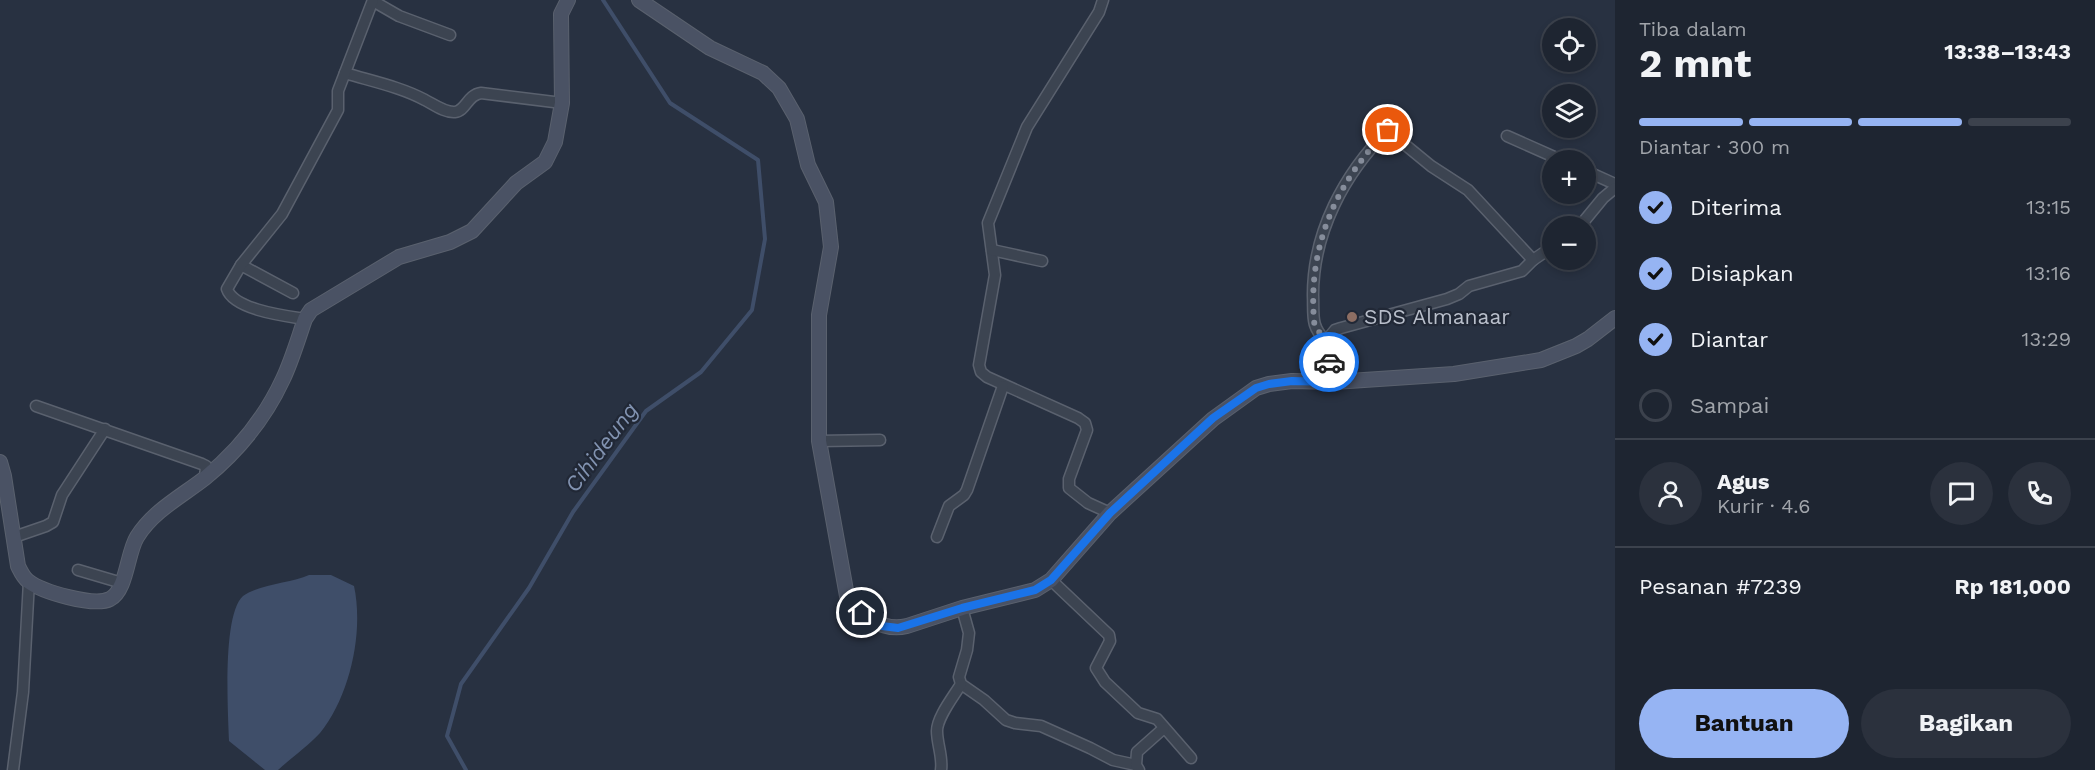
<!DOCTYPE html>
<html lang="id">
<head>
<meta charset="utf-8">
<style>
	body { margin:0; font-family:"Work Sans",sans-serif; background:#2b313d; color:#f1f3f6; height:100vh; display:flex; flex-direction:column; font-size:22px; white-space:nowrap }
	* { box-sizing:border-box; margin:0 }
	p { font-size:20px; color:#a1a5ab }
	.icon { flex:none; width:33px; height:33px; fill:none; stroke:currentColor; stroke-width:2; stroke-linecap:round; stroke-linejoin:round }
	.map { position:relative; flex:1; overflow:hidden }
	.side { display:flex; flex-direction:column; background:#1e2531; width:480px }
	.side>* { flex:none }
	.buttons { position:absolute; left:1542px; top:18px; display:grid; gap:12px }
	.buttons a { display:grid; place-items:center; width:54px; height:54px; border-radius:50%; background:#1e2531; box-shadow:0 3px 9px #0003,0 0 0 2px #3c424d; font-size:30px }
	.pin { position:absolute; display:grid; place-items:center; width:51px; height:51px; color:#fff; margin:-26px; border:3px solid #fff; border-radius:50%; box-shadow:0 2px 6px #0007 }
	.courier { position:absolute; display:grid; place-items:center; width:60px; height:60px; margin:-30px; border:4px solid #1a73e8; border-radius:50%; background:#fff; color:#222; box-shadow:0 2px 8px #0007 }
	.summary em { font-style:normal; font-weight:700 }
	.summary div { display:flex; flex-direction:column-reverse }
	.summary { display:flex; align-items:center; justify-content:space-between; height:102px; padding:0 24px }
	h1 { font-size:39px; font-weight:700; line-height:45px }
	.bar { display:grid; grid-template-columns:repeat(4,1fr); gap:9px 6px; align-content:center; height:72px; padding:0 24px }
	.bar i { height:8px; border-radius:4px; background:#3c424d }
	.bar .active { background:#96b4f3 }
	.bar p { grid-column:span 4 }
	.line { display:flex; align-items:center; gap:15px; padding:0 24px; border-top:2px solid #3c424d }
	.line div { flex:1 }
	.round { display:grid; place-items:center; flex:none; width:63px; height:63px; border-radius:32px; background:#2b313d }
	ol { padding:0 24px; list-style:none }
	li { display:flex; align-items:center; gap:18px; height:66px }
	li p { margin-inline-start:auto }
	li .icon { padding:6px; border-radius:50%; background:#96b4f3; color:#111; stroke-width:4 }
	li:last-child { color:#a1a5ab }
	li i { width:33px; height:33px; border:3px solid #3c424d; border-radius:50% }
	.button { display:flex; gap:12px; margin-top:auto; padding:12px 24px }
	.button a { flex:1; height:69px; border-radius:36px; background:#96b4f3; color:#111; font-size:24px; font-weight:700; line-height:69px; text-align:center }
	.button a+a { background:#2b313d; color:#f1f3f6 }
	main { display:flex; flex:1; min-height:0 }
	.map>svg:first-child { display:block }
	.water { fill:#3f4e69 }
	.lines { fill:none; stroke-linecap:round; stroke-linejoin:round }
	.stream { stroke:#3f4e69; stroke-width:4 }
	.minor-casing { stroke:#5a616e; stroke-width:13 }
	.secondary-casing { stroke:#5a616e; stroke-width:16 }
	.minor { stroke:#3c4451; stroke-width:10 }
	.secondary { stroke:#4a5264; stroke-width:14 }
	.done { stroke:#868d9b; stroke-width:6; stroke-dasharray:0 10.8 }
	.route { stroke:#1a73e8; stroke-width:8 }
	.education-dot { fill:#8d6e63; stroke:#212836; stroke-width:2 }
	.labels { text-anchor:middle; stroke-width:4.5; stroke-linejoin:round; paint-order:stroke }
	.poi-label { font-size:21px; fill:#b9bfcb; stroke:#212836; text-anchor:start }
	.water-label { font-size:22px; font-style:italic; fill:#8293b1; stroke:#212836 }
</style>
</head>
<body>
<main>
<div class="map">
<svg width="1615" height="770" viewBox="0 0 1615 770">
	<rect width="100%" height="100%" fill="#283141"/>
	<!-- water -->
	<path class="water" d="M309,575H331L354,586C364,632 350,696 320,733C308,746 291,758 278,770H265L229,741C228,711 222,615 243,596C257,585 291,583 309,575Z"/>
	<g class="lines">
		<!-- stream -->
		<path class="stream" d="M466,770L447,736L461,684L529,588L573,512L646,411L701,372L752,310L765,239L758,160L670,103L603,0"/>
		<!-- minor casing -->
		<g class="minor-casing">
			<g id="minor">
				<path d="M1103,0L1099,12L1027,127L988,223L995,275L979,365L981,372L987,377L1078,418L1085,423L1087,430L1069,479V488L1088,503L1110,513"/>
				<path d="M373,1L399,16L450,35"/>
				<path d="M345,73C371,81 401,87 425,100C433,104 445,113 455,112C466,111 467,95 481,93L562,103"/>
				<path d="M1375,120L1431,166L1468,190L1533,260"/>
				<path d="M1507,136L1561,160"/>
				<path d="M1586,171L1615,184"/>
				<path d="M1580,226L1603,198L1615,188"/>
				<path d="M992,250L1042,261"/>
				<path d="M241,265L293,293"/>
				<path d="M305,319C286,316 234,310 227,289L241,265L282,214L338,110V91L373,0"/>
				<path d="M1326,341C1310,326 1314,315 1313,295C1313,232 1344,174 1388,130"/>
				<path d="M1334,382L1329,364L1326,341L1335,330L1341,328L1447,299L1459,294L1469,286L1522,271L1533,260L1552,247"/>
				<path d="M36,406L202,464L206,466L205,478"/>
				<path d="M819,441L880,440"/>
				<path d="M14,537L46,526L53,522L62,495L105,429"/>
				<path d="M937,537L949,506L964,495L967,490L1003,386"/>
				<path d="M78,570L122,583"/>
				<path d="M1051,580L1109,635L1110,641L1096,668L1105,682L1138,713L1157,719L1191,758"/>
				<path d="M962,608L969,633L967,650L959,677L961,684L984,700L1006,720L1015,723L1041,726L1090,748L1113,760L1136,765"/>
				<path d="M13,770L23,692L29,581"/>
				<path d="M941,770C943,757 937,744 937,731C937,717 954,696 961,684"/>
				<path d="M1139,770L1136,765L1137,752L1164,728"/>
			</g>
		</g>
		<!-- secondary casing -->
		<g class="secondary-casing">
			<g id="secondary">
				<path d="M639,0L710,48L763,73L779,88L797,119L808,165L826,202L831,247L819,315V441L847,596C861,616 882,632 907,626L962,608L1035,590L1051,580L1110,513L1213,419L1256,388L1269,384L1292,381L1334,382L1454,374L1541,360L1576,346L1588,339L1615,318"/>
				<path d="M0,462L4,476L18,566C21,572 23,577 28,581C42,592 94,607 110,599C127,590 127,553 137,537C153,511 182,496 205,478C238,451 265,418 283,379C292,360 298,339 305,319L311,310L399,257L450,242L472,231L516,183L545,162L555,142L562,103L561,14L568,0"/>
			</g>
		</g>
		<!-- minor -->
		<use href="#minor" class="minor"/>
		<!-- secondary -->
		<use href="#secondary" class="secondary"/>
	</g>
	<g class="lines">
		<!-- done -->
		<path class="done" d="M1329,362C1328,356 1328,349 1327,344C1325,335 1314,331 1314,320C1308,246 1336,182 1388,130"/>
		<!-- route -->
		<path class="route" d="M862,613L882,626L898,628L962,608L1035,590L1051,580L1110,513L1213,418L1256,388L1269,384L1292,381L1334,382L1329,362"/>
	</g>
	<!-- markers -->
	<circle class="education-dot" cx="1352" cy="317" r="6"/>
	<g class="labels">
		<!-- poi labels -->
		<g class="poi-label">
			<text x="1364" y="324">SDS Almanaar</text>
		</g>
		<!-- water labels -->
		<g class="water-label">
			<text transform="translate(601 447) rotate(-53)" y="8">Cihideung</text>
		</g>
	</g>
</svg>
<div class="buttons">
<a><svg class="icon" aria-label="locate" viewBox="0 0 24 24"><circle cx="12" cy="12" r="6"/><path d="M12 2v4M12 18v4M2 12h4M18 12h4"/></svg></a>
<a><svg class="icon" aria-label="layers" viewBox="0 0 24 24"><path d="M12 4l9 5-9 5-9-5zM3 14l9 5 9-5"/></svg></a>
<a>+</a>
<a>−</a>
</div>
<div class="pin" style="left:1388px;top:130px;background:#ea580c"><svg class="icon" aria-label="bag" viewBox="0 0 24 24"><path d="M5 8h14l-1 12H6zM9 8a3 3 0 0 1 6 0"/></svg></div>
<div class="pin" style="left:862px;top:613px;background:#1f2937"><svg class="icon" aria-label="home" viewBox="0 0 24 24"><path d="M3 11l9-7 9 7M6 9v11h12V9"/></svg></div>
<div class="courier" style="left:1329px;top:362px"><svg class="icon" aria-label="car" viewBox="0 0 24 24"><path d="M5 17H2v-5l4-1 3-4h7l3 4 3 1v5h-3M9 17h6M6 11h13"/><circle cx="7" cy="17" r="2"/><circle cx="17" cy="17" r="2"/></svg></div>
</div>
<section class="side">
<div class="summary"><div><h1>2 mnt</h1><p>Tiba dalam</p></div><em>13:38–13:43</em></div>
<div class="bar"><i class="active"></i><i class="active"></i><i class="active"></i><i></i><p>Diantar · 300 m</p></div>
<ol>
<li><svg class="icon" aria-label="check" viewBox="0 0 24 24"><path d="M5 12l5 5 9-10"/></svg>Diterima<p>13:15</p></li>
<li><svg class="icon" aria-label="check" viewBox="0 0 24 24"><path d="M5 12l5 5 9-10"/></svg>Disiapkan<p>13:16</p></li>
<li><svg class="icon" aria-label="check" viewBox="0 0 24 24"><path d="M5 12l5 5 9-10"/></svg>Diantar<p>13:29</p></li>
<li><i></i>Sampai</li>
</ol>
<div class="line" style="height:108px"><a class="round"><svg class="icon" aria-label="person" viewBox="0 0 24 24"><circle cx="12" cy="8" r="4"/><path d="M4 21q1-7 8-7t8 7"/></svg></a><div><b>Agus</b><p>Kurir · 4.6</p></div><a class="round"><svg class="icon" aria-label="chat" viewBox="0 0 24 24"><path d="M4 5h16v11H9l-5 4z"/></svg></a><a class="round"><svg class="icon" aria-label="phone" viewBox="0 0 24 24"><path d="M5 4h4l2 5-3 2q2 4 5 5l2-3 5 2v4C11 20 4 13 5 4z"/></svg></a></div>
<div class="line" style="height:78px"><div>Pesanan #7239</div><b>Rp 181,000</b></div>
<div class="button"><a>Bantuan</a><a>Bagikan</a></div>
</section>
</main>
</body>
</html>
